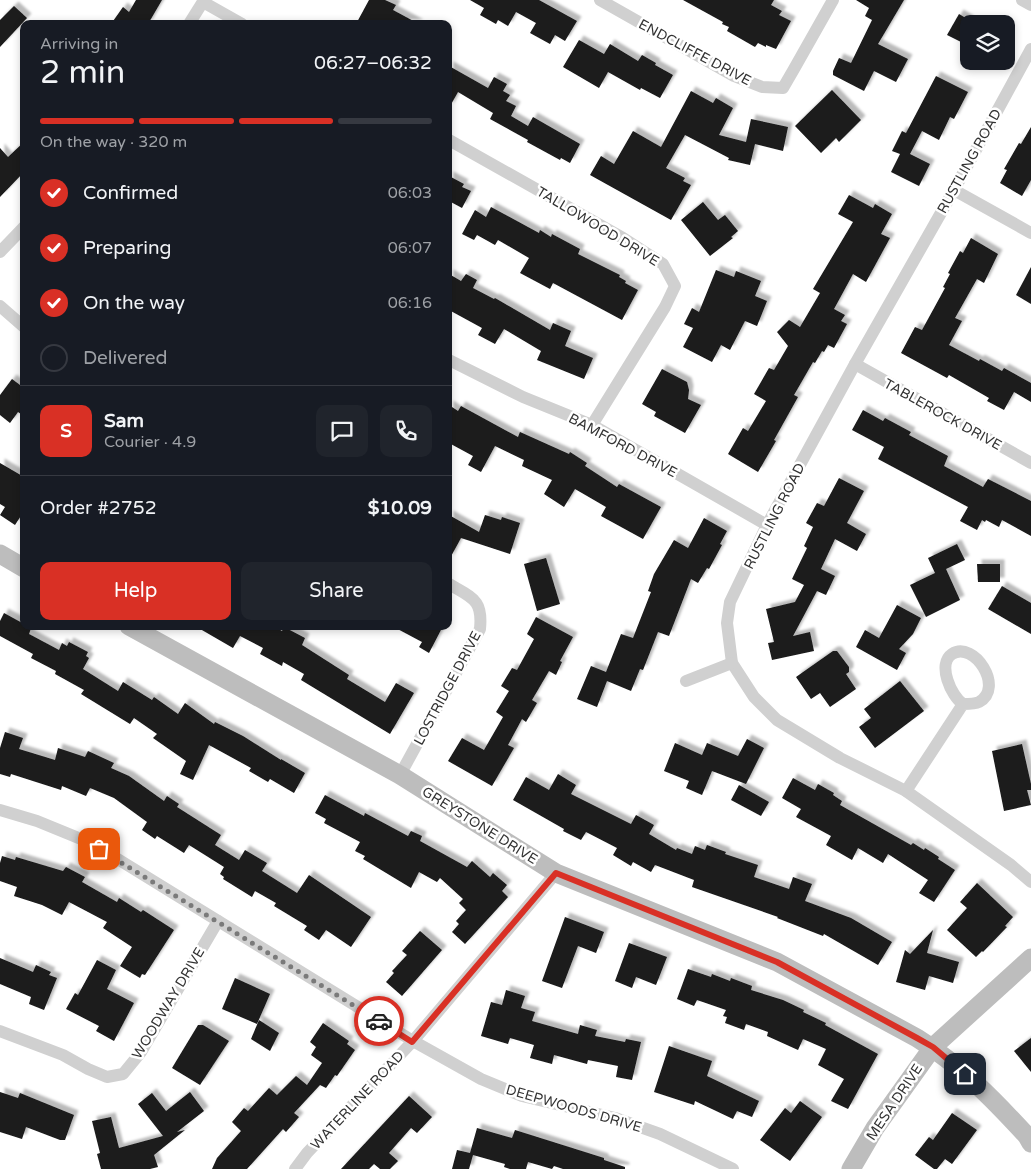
<!DOCTYPE html>
<html lang="en">
<head>
<meta charset="utf-8">
<style>
	body { margin:0; font-family:"Varela Round",sans-serif; background:#20242c; color:#f1f3f6; height:100vh; display:flex; flex-direction:column; font-size:19px; white-space:nowrap }
	* { box-sizing:border-box; margin:0 }
	p { font-size:16px; color:#9ea1a6 }
	.icon { flex:none; width:28px; height:28px; fill:none; stroke:currentColor; stroke-width:2; stroke-linecap:round; stroke-linejoin:round }
	.map { position:relative; flex:1; overflow:hidden }
	.drawer { position:absolute; left:20px; top:20px; width:432px; height:610px; display:flex; flex-direction:column; background:#171b24; border-radius:10px; box-shadow:0 2px 8px #0003 }
	.drawer>* { flex:none }
	.fabs { position:absolute; left:960px; top:15px; display:grid; gap:10px }
	.fabs a { display:grid; place-items:center; width:55px; height:55px; border-radius:10px; background:#171b24; box-shadow:0 2px 8px #0003; font-size:25px }
	.pin { position:absolute; display:grid; place-items:center; width:42px; height:42px; color:#fff; margin:-21px; border-radius:10px; box-shadow:0 2px 8px #0006 }
	.courier { position:absolute; display:grid; place-items:center; width:50px; height:50px; margin:-25px; border:4px solid #d93025; border-radius:50%; background:#fff; color:#222; box-shadow:0 1px 6px #0007 }
	.overview em { font-style:normal; font-weight:600 }
	.overview div { display:flex; flex-direction:column-reverse }
	.overview { display:flex; align-items:center; justify-content:space-between; height:85px; padding:0 20px }
	h1 { font-size:32px; font-weight:600; line-height:38px }
	.bar { display:grid; grid-template-columns:repeat(4,1fr); gap:8px 5px; align-content:center; height:60px; padding:0 20px }
	.bar i { height:6px; border-radius:4px; background:#363941 }
	.bar .selected { background:#d93025 }
	.bar p { grid-column:span 4 }
	.line { display:flex; align-items:center; gap:12px; padding:0 20px; border-top:1px solid #363941 }
	.line div { flex:1 }
	.round { display:grid; place-items:center; flex:none; width:52px; height:52px; border-radius:10px; background:#20242c }
	ol { padding:0 20px; list-style:none }
	li { display:flex; align-items:center; gap:15px; height:55px }
	li p { margin-inline-start:auto }
	li .icon { padding:5px; border-radius:50%; background:#d93025; color:#fff; stroke-width:4 }
	li:last-child { color:#9ea1a6 }
	li i { width:28px; height:28px; border:2px solid #363941; border-radius:50% }
	.cta { display:flex; gap:10px; margin-top:auto; padding:10px 20px }
	.cta a { flex:1; height:58px; border-radius:10px; background:#d93025; color:#fff; font-size:20px; font-weight:600; line-height:58px; text-align:center }
	.cta a+a { background:#20242c; color:#f1f3f6 }
	.map>svg:first-child { display:block }
	.building { fill:#1a1a1a; filter:url(#shadow) }
	.lines { fill:none; stroke-linecap:round; stroke-linejoin:round }
	.street { stroke:#d0d0d0; stroke-width:12 }
	.secondary { stroke:#bdbdbd; stroke-width:19 }
	.done { stroke:#7a7a7a; stroke-width:5; stroke-dasharray:0 9 }
	.route { stroke:#d93025; stroke-width:6 }
	.labels { text-anchor:middle; stroke-width:5; stroke-linejoin:round; paint-order:stroke }
	.street-label { font-size:14px; fill:#333; stroke:#fff }
</style>
</head>
<body>
<div class="map">
<svg width="1031" height="1169" viewBox="0 0 1031 1169">
	<defs>
		<filter id="shadow"><feDropShadow dx="4.5" dy="-4.5" stdDeviation="1" flood-color="#0004"/></filter>
	</defs>
	<rect width="100%" height="100%" fill="#fff"/>
	<!-- building -->
	<g class="building">
		<path d="M136,0H162L148,24H111L123,7L129,12Z"/>
		<path d="M369,0H385L396,5L393,10L419,24H356Z"/>
		<path d="M470,0H539L577,21L565,41L555,35L550,44L530,33L536,23L516,12L508,26L498,20L496,24L480,15L484,8Z"/>
		<path d="M683,0H774L771,5L782,11L779,15L791,21L776,49L766,45V47L758,43L755,47L727,31L729,27L722,24L723,22Z"/>
		<path d="M856,0H904L878,44L908,59L896,82L874,71L864,91L833,75V71L839,58L851,63L872,20L865,16L869,8Z"/>
		<path d="M14,6L27,18L0,47V20Z"/>
		<path d="M959,14L969,20V46L947,35Z"/>
		<path d="M579,40L604,54L610,44L638,61L642,55L656,63L655,65L673,75L660,98L641,88L640,90L608,72L599,88L563,67Z"/>
		<path d="M449,66L488,88L494,77L507,84L503,91L510,95L506,101L516,106L511,116L528,126L533,117L580,144L570,163L561,158L560,160L527,142L528,140L490,119L493,113L458,92L449,108Z"/>
		<path d="M936,76L968,92L954,119L950,117L939,140L922,131L910,154L930,164L919,186L891,172L900,154L892,151L902,131L906,133Z"/>
		<path d="M832,90L861,120L839,142L836,138L821,153L795,126Z"/>
		<path d="M691,91L713,103L716,98L733,108L719,135L746,142L751,119L788,127L783,151L755,144L750,165L728,160L729,158L685,135L666,168L685,178L683,181L691,185L671,220L590,175L601,156L614,164L633,131L661,147Z"/>
		<path d="M1031,127V180L1022,196L1000,183L1007,170L1004,169L1019,143L1021,144Z"/>
		<path d="M24,142V172L0,197V148L8,157Z"/>
		<path d="M449,176L464,184L462,187L471,191L462,208L449,201Z"/>
		<path d="M849,195L873,208L875,204L892,214L881,234L890,238L866,282L853,274L834,309L845,315L841,321L847,324L834,348L828,345L824,352L822,351L815,363L813,362L794,395L798,397L774,440L776,441L758,472L728,454L743,428L748,431L766,401L754,394L769,368L774,370L788,346L777,332L789,320L800,327L820,293L813,289L853,222L838,214Z"/>
		<path d="M703,202L718,220L725,215L738,231L731,237L733,238L710,256L681,220Z"/>
		<path d="M491,207L539,233L540,230L551,237L552,234L580,249L578,254L620,275L619,277L626,281L625,283L638,290L622,320L553,283L550,289L520,273L529,258L498,240L495,245L477,235L474,240L462,234L475,210L486,217Z"/>
		<path d="M971,238L998,254L984,283L977,279L955,318L962,321L949,345L979,361L980,359L1002,371L1004,368L1031,383V402L1014,392L1004,410L987,401L989,398L949,375L947,378L901,353L915,327L922,330L945,288L943,287L950,274L948,273L960,251L963,253Z"/>
		<path d="M1031,267V304L1016,295Z"/>
		<path d="M716,270L734,277L736,271L761,281L755,296L767,301L757,326L745,321L730,350L721,345L712,362L683,347L693,328L684,324L692,308L699,312Z"/>
		<path d="M449,274L461,281L466,274L477,280L473,288L494,299L495,298L550,330L553,323L571,331L565,346L593,358L584,379L537,360L541,351L504,329L495,344L478,335L482,328L449,310Z"/>
		<path d="M662,369L687,382L689,390L688,399L701,405L685,433L654,416L656,412L642,404Z"/>
		<path d="M12,379L24,388V416L18,412L10,423L0,415V395Z"/>
		<path d="M449,405L458,411L461,406L518,437L520,432L569,454L570,452L587,463L585,466L617,487L619,484L661,507L643,539L601,516L606,507L575,489L564,507L544,494L552,480L522,466L524,460L495,446L481,472L468,465L473,456L449,443Z"/>
		<path d="M863,410L883,421L885,418L911,432L909,435L948,456L944,466L983,487L988,479L1031,501V536L1002,520L999,527L986,520L985,522L982,520L977,530L960,521L968,507L878,459L884,447L852,430Z"/>
		<path d="M0,463L24,477V511L15,525L0,515L5,507L0,504Z"/>
		<path d="M839,478L864,491L847,523L866,534L857,551L835,539L821,569L835,576L826,595L817,591L793,636L810,632L814,651L772,660L768,643L774,642L766,609L795,602L804,585L792,579L807,548L804,546L813,527L806,523L817,503L824,506Z"/>
		<path d="M449,515L479,532L485,515L501,520L502,517L520,523L510,554L461,538L449,560Z"/>
		<path d="M704,518L727,531L720,544L722,545L709,569L707,568L698,583L691,579L669,636L658,632L643,670L640,669L631,691L607,681L597,707L577,699L591,666L606,672L621,634L633,638L651,592L648,591L654,574L674,540L688,548Z"/>
		<path d="M957,544L965,560L946,569L960,600L926,617L910,585L935,573L928,558Z"/>
		<path d="M546,558L560,604L537,611L524,564Z"/>
		<path d="M977,564H1000V582H978Z"/>
		<path d="M1002,586L1031,603V634L988,609Z"/>
		<path d="M897,605L921,618L913,634L899,649L906,653L897,670L856,647L865,630L879,638Z"/>
		<path d="M4,613L24,624V626L31,628L29,634L59,650L62,643L67,646L69,642L88,652L86,656L89,658L83,669L118,691L123,682L152,700L154,697L178,714L185,703L214,724L215,722L243,736L281,760V759L305,773L294,793L270,779L268,782L249,771L251,768L209,745L193,780L180,774L186,761L153,738L157,734L134,718L130,724L81,694L84,690L55,674L56,671L31,658L33,654L0,636V621Z"/>
		<path d="M536,617L573,637L560,661L562,662L556,675L549,671L532,700L537,703L526,722L522,719L508,745L514,748L492,786L448,761L462,738L484,750L503,717L496,712L509,691L501,686L512,668L517,670L534,639L527,634Z"/>
		<path d="M195,626H273L282,631L284,627L305,638L302,645L349,675L347,679L385,702L396,683L414,693L390,734L301,680L304,674L283,662L282,666L260,654L263,648L240,636L233,648Z"/>
		<path d="M392,626H443L429,653L419,647L422,642Z"/>
		<path d="M833,651H837L849,667V672L846,674L856,689L830,707L820,693L811,699L796,677Z"/>
		<path d="M900,681L924,711L875,748L859,727L871,718L864,709Z"/>
		<path d="M5,732L23,738L19,749L55,760L58,748L85,757L88,751L114,763L111,768L129,776L164,801L167,796L179,804L177,807L221,835L215,845L239,860L245,850L267,863L262,871L297,893L309,875L371,917L351,947L326,930L319,940L304,930L307,926L274,906L276,903L255,891L252,897L223,879L224,877L220,874L224,867L189,845L184,853L157,836L155,839L142,830L147,822L114,798L90,788L86,796L62,786L61,790L11,774L10,777L0,774V748Z"/>
		<path d="M747,739L764,748L746,784L712,771L702,795L686,788L689,781L664,771L675,743L702,755L707,743L738,756Z"/>
		<path d="M1022,744L1031,784V790H1027L1031,805L1004,811L992,751Z"/>
		<path d="M558,774L576,785L571,794L631,824L636,815L654,825L649,834L676,850L677,848L692,854L695,846L705,850L707,845L726,852L725,854L758,865L754,877L789,889L793,877L812,884L805,901L851,918L892,942L878,965L824,934L823,936L777,918L778,917L692,887L694,880L655,865L651,872L633,862L631,866L613,855L617,848L586,832L581,840L563,831L564,829L513,800L526,777L549,790Z"/>
		<path d="M793,778L815,790L818,784L834,793L833,795L842,801L840,805L911,845L913,843L924,850L925,848L939,857L938,859L955,870L934,902L919,893L928,880L888,854L883,863L858,848L852,860L826,845L831,836L796,817L801,809L782,798Z"/>
		<path d="M739,785L769,802L761,816L731,800Z"/>
		<path d="M325,795L364,816L365,813L408,836L411,831L422,836L420,841L467,867L472,861L490,877L493,873L507,885L502,891L508,897L465,944L452,932L459,924L456,921L466,910L459,903L463,899L440,878L437,882L419,872L411,888L363,859L365,856L355,851L360,842L324,823L326,819L315,813Z"/>
		<path d="M2,856L15,860L16,857L63,871L66,867L85,877L82,882L117,902L119,898L141,912L143,910L174,930L145,975L142,974L140,978L120,966L132,947L103,928L107,922L69,902L62,915L42,905L14,896L17,887L0,881V863Z"/>
		<path d="M977,883L1013,917L1005,926L1007,927L983,952L982,951L976,957L947,930L967,908L960,902Z"/>
		<path d="M565,917L604,932L596,953L578,946L562,988L542,981Z"/>
		<path d="M933,930L927,953L959,962L953,983L929,976L925,990L896,982L905,950L910,954Z"/>
		<path d="M420,931L442,950L402,996L386,982L394,973L392,971L407,955L402,951Z"/>
		<path d="M629,943L667,957L656,985L636,977L632,988L615,981Z"/>
		<path d="M0,958L33,972L36,965L51,972L49,975L57,978L44,1010L29,1004L31,997L0,984Z"/>
		<path d="M97,960L116,970L107,989L134,1003L114,1041L96,1031L99,1026L66,1009L75,993L78,995Z"/>
		<path d="M688,969L711,977L712,974L730,981L731,978L752,986L751,990L783,1000L804,1010L803,1012L826,1023L825,1025L878,1054L848,1109L831,1101L844,1079L818,1065L826,1049L803,1039L798,1050L767,1036L768,1032L746,1024L744,1030L725,1023L727,1017L723,1016L726,1010L697,1000L694,1006L677,999Z"/>
		<path d="M235,978L270,994L257,1024L222,1009Z"/>
		<path d="M506,990L525,996L521,1008L535,1012L532,1021L578,1034L580,1025L597,1030L595,1036L625,1042L626,1039L641,1042L632,1080L616,1077L618,1066L588,1060L587,1064L554,1055L552,1064L530,1058L534,1045L510,1038L508,1044L481,1036L491,1002L502,1005Z"/>
		<path d="M259,1020L279,1033L270,1051L251,1039Z"/>
		<path d="M323,1023L349,1041L347,1044L355,1050L337,1076L335,1075L326,1088L320,1085L294,1113L299,1117L286,1132L283,1129L247,1169H212L217,1158L241,1131L232,1122L244,1108L248,1111L269,1088L277,1095L296,1076L307,1085L322,1063L311,1055L316,1047L310,1042Z"/>
		<path d="M198,1025H203L229,1041L200,1085L172,1068Z"/>
		<path d="M1031,1038V1072L1014,1051Z"/>
		<path d="M669,1046L712,1061L707,1076L759,1101L752,1117L737,1111L733,1119L695,1101L694,1105L654,1092Z"/>
		<path d="M0,1092L18,1098L20,1093L74,1115L65,1140H60L26,1127L22,1139L0,1132Z"/>
		<path d="M190,1092L204,1111L177,1132L185,1130L154,1155L158,1167L150,1169H101L97,1154L100,1153L92,1121L111,1117L119,1148L163,1136L138,1104L152,1093L166,1111Z"/>
		<path d="M409,1096L432,1117L417,1133L411,1128L389,1153L398,1161L390,1169H380L374,1164L369,1169H341Z"/>
		<path d="M800,1101L822,1117L790,1161L760,1140L785,1108L791,1113Z"/>
		<path d="M952,1113L977,1130L952,1164L945,1159L937,1169H934L915,1155L929,1137L933,1140Z"/>
		<path d="M477,1128L512,1138L515,1130L604,1158V1160L625,1167V1169H563L554,1166L552,1169L528,1162L526,1169H510L504,1167L505,1164L473,1155L469,1169H452L457,1150L470,1153Z"/>
	</g>
	<g class="lines">
		<!-- street -->
		<g class="street">
			<path d="M600,0L734,76L762,87L783,88L794,69L833,0"/>
			<path d="M1022,0L1031,5"/>
			<path d="M203,2L242,24"/>
			<path d="M189,24L204,0"/>
			<path d="M1031,49L954,190L855,364L767,525L730,602L727,623L732,663L754,697L777,720L840,758L906,791L1011,865L1031,882"/>
			<path d="M449,140L623,238L663,264L675,286L665,307L592,425"/>
			<path d="M954,190L1031,233"/>
			<path d="M0,252L24,227"/>
			<path d="M0,306L24,327"/>
			<path d="M449,360L523,397L592,425L767,525"/>
			<path d="M855,364L1031,463"/>
			<path d="M686,681L732,663"/>
			<path d="M400,775L480,629C483,599 472,598 449,584"/>
			<path d="M906,791L963,704C968,704 975,704 979,702C1005,688 974,640 952,654C937,664 951,696 963,704"/>
			<path d="M0,810L37,821L81,839L116,858L413,1041L481,1079L522,1096L615,1118L660,1134L733,1169"/>
			<path d="M0,1031L63,1055L88,1069L107,1077L123,1074L141,1052L218,921"/>
			<path d="M295,1169L307,1153L413,1041L556,873"/>
		</g>
		<!-- secondary -->
		<g class="secondary">
			<path d="M0,554L24,568"/>
			<path d="M129,626L400,775L556,873L777,962L917,1038C959,1064 994,1100 1027,1136L1031,1143"/>
			<path d="M851,1169L875,1128L933,1047L1031,958"/>
		</g>
	</g>
	<g class="lines">
		<!-- done -->
		<path class="done" d="M99,849L379,1021"/>
		<!-- route -->
		<path class="route" d="M379,1021L412,1042L556,873L777,962L917,1038L933,1047L965,1074"/>
	</g>
	<g class="labels">
		<!-- street labels -->
		<g class="street-label">
			<text transform="translate(695 52) rotate(28)" y="5">ENDCLIFFE DRIVE</text>
			<text transform="translate(969 161) rotate(-61)" y="5">RUSTLING ROAD</text>
			<text transform="translate(598 226) rotate(31)" y="5">TALLOWOOD DRIVE</text>
			<text transform="translate(943 414) rotate(29)" y="5">TABLEROCK DRIVE</text>
			<text transform="translate(623 445) rotate(28)" y="5">BAMFORD DRIVE</text>
			<text transform="translate(774 516) rotate(-63)" y="5">RUSTLING ROAD</text>
			<text transform="translate(447 688) rotate(-62)" y="5">LOSTRIDGE DRIVE</text>
			<text transform="translate(480 825) rotate(32)" y="5">GREYSTONE DRIVE</text>
			<text transform="translate(168 1003) rotate(-59)" y="5">WOODWAY DRIVE</text>
			<text transform="translate(357 1100) rotate(-47)" y="5">WATERLINE ROAD</text>
			<text transform="translate(894 1102) rotate(-56)" y="5">MESA DRIVE</text>
			<text transform="translate(574 1108) rotate(16)" y="5">DEEPWOODS DRIVE</text>
		</g>
	</g>
</svg>
<div class="fabs">
<a><svg class="icon" aria-label="layers" viewBox="0 0 24 24"><path d="M12 4l9 5-9 5-9-5zM3 14l9 5 9-5"/></svg></a>
</div>
<div class="pin" style="left:99px;top:849px;background:#ea580c"><svg class="icon" aria-label="bag" viewBox="0 0 24 24"><path d="M5 8h14l-1 12H6zM9 8a3 3 0 0 1 6 0"/></svg></div>
<div class="pin" style="left:965px;top:1074px;background:#1f2937"><svg class="icon" aria-label="home" viewBox="0 0 24 24"><path d="M3 11l9-7 9 7M6 9v11h12V9"/></svg></div>
<div class="courier" style="left:379px;top:1021px"><svg class="icon" aria-label="car" viewBox="0 0 24 24"><path d="M5 17H2v-5l4-1 3-4h7l3 4 3 1v5h-3M9 17h6M6 11h13"/><circle cx="7" cy="17" r="2"/><circle cx="17" cy="17" r="2"/></svg></div>
<section class="drawer">
<div class="overview"><div><h1>2 min</h1><p>Arriving in</p></div><em>06:27–06:32</em></div>
<div class="bar"><i class="selected"></i><i class="selected"></i><i class="selected"></i><i></i><p>On the way · 320 m</p></div>
<ol>
<li><svg class="icon" aria-label="check" viewBox="0 0 24 24"><path d="M5 12l5 5 9-10"/></svg>Confirmed<p>06:03</p></li>
<li><svg class="icon" aria-label="check" viewBox="0 0 24 24"><path d="M5 12l5 5 9-10"/></svg>Preparing<p>06:07</p></li>
<li><svg class="icon" aria-label="check" viewBox="0 0 24 24"><path d="M5 12l5 5 9-10"/></svg>On the way<p>06:16</p></li>
<li><i></i>Delivered</li>
</ol>
<div class="line" style="height:90px"><b class="round" style="background:#d93025;color:#fff">S</b><div><b>Sam</b><p>Courier · 4.9</p></div><a class="round"><svg class="icon" aria-label="chat" viewBox="0 0 24 24"><path d="M4 5h16v11H9l-5 4z"/></svg></a><a class="round"><svg class="icon" aria-label="phone" viewBox="0 0 24 24"><path d="M5 4h4l2 5-3 2q2 4 5 5l2-3 5 2v4C11 20 4 13 5 4z"/></svg></a></div>
<div class="line" style="height:65px"><div>Order #2752</div><b>$10.09</b></div>
<div class="cta"><a>Help</a><a>Share</a></div>
</section>
</div>
</body>
</html>
